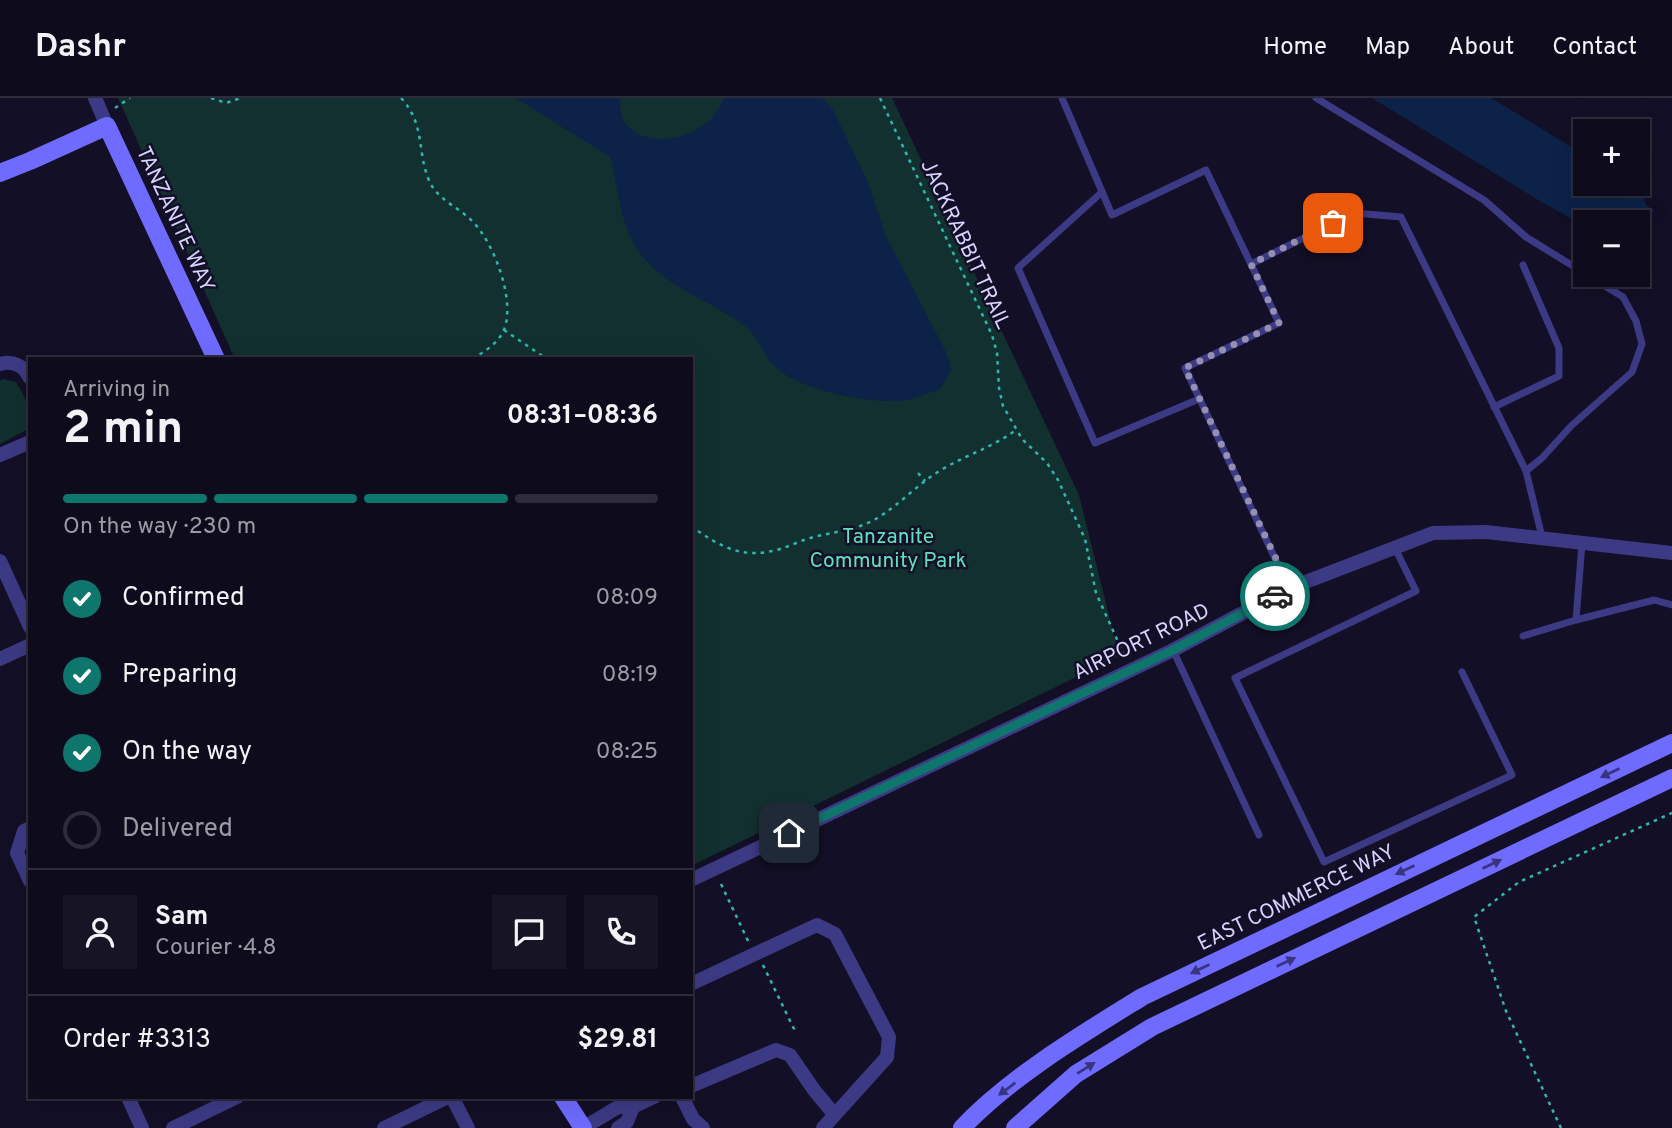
<!DOCTYPE html>
<html lang="en">
<head>
<meta charset="utf-8">
<style>
	body { margin:0; font-family:Overpass,sans-serif; background:#171425; color:#f1f3f6; height:100vh; display:flex; flex-direction:column; font-size:26px; white-space:nowrap }
	* { box-sizing:border-box; margin:0 }
	p { font-size:23px; color:#9b9ba3 }
	.icon { flex:none; width:38px; height:38px; fill:none; stroke:currentColor; stroke-width:2; stroke-linecap:round; stroke-linejoin:round }
	.map { position:relative; flex:1; overflow:hidden }
	.sheet { position:absolute; left:28px; top:259px; width:665px; height:742px; display:flex; flex-direction:column; background:#0e0b1c; border-radius:0px; box-shadow:0 7px 28px #0002,0 0 0 2px #2e2b3b }
	.sheet>* { flex:none }
	.tools { position:absolute; left:1573px; top:21px; display:grid; gap:14px }
	.tools a { display:grid; place-items:center; width:77px; height:77px; border-radius:0px; background:#0e0b1c; box-shadow:0 7px 28px #0002,0 0 0 2px #2e2b3b; font-size:35px }
	.pin { position:absolute; display:grid; place-items:center; width:60px; height:60px; color:#fff; margin:-30px; border-radius:14px; box-shadow:0 4px 10px #0006 }
	.courier { position:absolute; display:grid; place-items:center; width:70px; height:70px; margin:-35px; border:5px solid #0f766e; border-radius:50%; background:#fff; color:#222; box-shadow:0 2px 9px #0007 }
	.summary em { font-style:normal; font-weight:700 }
	.summary div { display:flex; flex-direction:column-reverse }
	.summary { display:flex; align-items:center; justify-content:space-between; height:119px; padding:0 35px }
	h1 { font-size:46px; font-weight:700; line-height:52px }
	.bar { display:grid; grid-template-columns:repeat(4,1fr); gap:10px 7px; align-content:center; height:84px; padding:0 35px }
	.bar i { height:9px; border-radius:5px; background:#2e2b3b }
	.bar .active { background:#0f766e }
	.bar p { grid-column:span 4 }
	.line { display:flex; align-items:center; gap:18px; padding:0 35px; border-top:2px solid #2e2b3b }
	.line div { flex:1 }
	.round { display:grid; place-items:center; flex:none; width:74px; height:74px; border-radius:0px; background:#171425 }
	ol { padding:0 35px; list-style:none }
	li { display:flex; align-items:center; gap:21px; height:77px }
	li p { margin-inline-start:auto }
	li .icon { padding:7px; border-radius:50%; background:#0f766e; color:#fff; stroke-width:4 }
	li:last-child { color:#9b9ba3 }
	li i { width:38px; height:38px; border:4px solid #2e2b3b; border-radius:50% }
	header { display:flex; align-items:center; gap:42px; box-sizing:border-box; height:98px; padding:0 35px; background:#0e0b1c; border-bottom:2px solid #2e2b3b }
	header strong { font-size:33px }
	nav { display:flex; gap:38px; margin-inline-start:auto; font-size:24px }
	.map>svg:first-child { display:block }
	.green { fill:#12302f }
	.water { fill:#0c2248 }
	.lines { fill:none; stroke-linecap:round; stroke-linejoin:round }
	.path { stroke:#2fb8b0; stroke-width:2.5; stroke-dasharray:3.5 5; stroke-linecap:butt }
	.lane { stroke:#3d3a85; stroke-width:7 }
	.street { stroke:#3d3a85; stroke-width:14 }
	.secondary { stroke:#6f6bff; stroke-width:18 }
	.oneway { fill:#38347d }
	.done { stroke:#948fb3; stroke-width:7; stroke-dasharray:0 12.6 }
	.route { stroke:#0f766e; stroke-width:9 }
	.labels { text-anchor:middle; stroke-width:5; stroke-linejoin:round; paint-order:stroke }
	.street-label { font-size:21px; fill:#d9d4ff; stroke:#130f26 }
	.park-label { font-size:21px; fill:#5fe0c0; stroke:#130f26 }
</style>
</head>
<body>
<header>
<strong>Dashr</strong>
<nav><a>Home</a><a>Map</a><a>About</a><a>Contact</a></nav>
</header>
<div class="map">
<svg width="1672" height="1030" viewBox="0 0 1672 1030">
	<rect width="100%" height="100%" fill="#130f26"/>
	<!-- green -->
	<g class="green">
		<path d="M118,0H892L1079,397L1119,558L691,768V261H235Z"/>
		<path d="M3,281L16,284C26,299 30,313 30,330L0,346V283Z"/>
	</g>
	<!-- water -->
	<g class="water">
		<path d="M516,0H621L619,4C621,10 621,20 625,25C646,51 686,42 709,23C716,17 720,7 725,0H822L832,10L867,82L886,138L947,256L951,272L940,291C928,295 913,302 899,303C866,305 797,292 773,267C763,255 757,237 745,228C708,200 659,189 634,146C619,119 618,88 610,59Z"/>
		<path d="M1372,0H1491L1585,57L1586,86H1632L1642,91L1646,107L1654,112L1642,132L1638,129V124L1586,123L1580,125L1543,105Z"/>
	</g>
	<g class="lines">
		<!-- path -->
		<g class="path">
			<path d="M211,0L226,5L241,0"/>
			<path d="M401,0C425,26 417,51 428,80C436,102 458,108 473,124C494,145 517,205 503,234C496,247 483,255 471,261"/>
			<path d="M880,0L992,237L997,255L999,290L1003,308L1022,341L1047,365L1058,382L1085,441L1096,495L1125,559"/>
			<path d="M115,10L130,0"/>
			<path d="M504,232L547,261"/>
			<path d="M918,375L925,383"/>
			<path d="M691,428C720,449 743,462 780,451C790,448 800,443 810,440C831,434 853,433 872,423C898,409 916,387 941,372C966,357 991,350 1016,332"/>
			<path d="M721,786L749,845"/>
			<path d="M763,867L794,931L792,936"/>
			<path d="M1561,1030L1506,913L1474,819L1519,784L1672,715"/>
		</g>
		<!-- lane -->
		<g class="lane">
			<path d="M1062,0L1112,117L1206,72L1279,225L1185,270L1289,490"/>
			<path d="M1316,0L1484,102L1526,139L1586,176"/>
			<path d="M1102,94L1018,170L1095,345L1199,301"/>
			<path d="M1251,166L1354,115L1401,119L1526,373L1542,439"/>
			<path d="M1494,309L1559,278V250L1523,167"/>
			<path d="M1526,373L1542,360L1571,328L1632,274L1642,246L1636,223L1623,199L1587,177"/>
			<path d="M1395,450L1416,493L1235,580L1324,764L1512,677L1462,574"/>
			<path d="M1576,522L1654,502L1672,507"/>
			<path d="M1523,538L1576,522L1582,445"/>
			<path d="M1173,552L1259,737"/>
		</g>
		<!-- street -->
		<g class="street">
			<path d="M95,0L107,28"/>
			<path d="M0,266C13,262 24,268 30,280"/>
			<path d="M0,357L30,344"/>
			<path d="M0,463L30,529"/>
			<path d="M0,561L30,547"/>
			<path d="M30,730L24,733L17,755L30,783"/>
			<path d="M691,782L1173,552L1290,490L1433,435L1486,434L1672,455"/>
			<path d="M691,886L817,827L835,836L889,939L887,959L823,1030"/>
			<path d="M691,988L776,952L790,957L814,992L834,1016"/>
			<path d="M128,999L142,1030"/>
			<path d="M452,999L468,1030"/>
			<path d="M682,999L693,1021L703,1030"/>
			<path d="M173,1030L237,999"/>
			<path d="M384,1030L448,999"/>
			<path d="M583,1030L618,1009H633L654,999"/>
			<path d="M618,1030L627,1024L633,1009"/>
		</g>
		<!-- secondary -->
		<g class="secondary">
			<path d="M0,75L30,63L107,28L216,261"/>
			<path d="M563,999L583,1030"/>
			<path d="M962,1030C1010,979 1082,936 1142,899L1672,645"/>
			<path d="M1015,1030L1076,976L1152,929L1672,680"/>
		</g>
	</g>
	<!-- one-way arrows -->
	<defs><path id="oneway-solid" d="M-6-.8H1V-3.2L6.5 0L1 3.2V.8H-6Z" transform="scale(1.75)"/></defs>
	<g class="oneway">
		<use href="#oneway-solid" transform="translate(1610 675) rotate(155)"/>
		<use href="#oneway-solid" transform="translate(1492 766) rotate(-25)"/>
		<use href="#oneway-solid" transform="translate(1405 772) rotate(155)"/>
		<use href="#oneway-solid" transform="translate(1286 864) rotate(-25)"/>
		<use href="#oneway-solid" transform="translate(1200 871) rotate(154)"/>
		<use href="#oneway-solid" transform="translate(1086 970) rotate(-32)"/>
		<use href="#oneway-solid" transform="translate(1007 991) rotate(143)"/>
	</g>
	<g class="lines">
		<!-- done -->
		<path class="done" d="M1275,498L1290,490L1185,270L1279,225L1251,166L1333,125"/>
		<!-- route -->
		<path class="route" d="M789,735L1173,552L1275,498"/>
	</g>
	<g class="labels">
		<!-- street labels -->
		<g class="street-label">
			<text transform="translate(176 121) rotate(65)" y="7">TANZANITE WAY</text>
			<text transform="translate(966 146) rotate(65)" y="7">JACKRABBIT TRAIL</text>
			<text transform="translate(1141 543) rotate(-26)" y="7">AIRPORT ROAD</text>
			<text transform="translate(1296 799) rotate(-26)" y="7">EAST COMMERCE WAY</text>
		</g>
		<!-- park labels -->
		<g class="park-label">
			<text x="888" y="445">Tanzanite<tspan x="888" dy="24">Community Park</tspan></text>
		</g>
	</g>
</svg>
<div class="tools">
<a>+</a>
<a>−</a>
</div>
<div class="pin" style="left:1333px;top:125px;background:#ea580c"><svg class="icon" aria-label="bag" viewBox="0 0 24 24"><path d="M5 8h14l-1 12H6zM9 8a3 3 0 0 1 6 0"/></svg></div>
<div class="pin" style="left:789px;top:735px;background:#1f2937"><svg class="icon" aria-label="home" viewBox="0 0 24 24"><path d="M3 11l9-7 9 7M6 9v11h12V9"/></svg></div>
<div class="courier" style="left:1275px;top:498px"><svg class="icon" aria-label="car" viewBox="0 0 24 24"><path d="M5 17H2v-5l4-1 3-4h7l3 4 3 1v5h-3M9 17h6M6 11h13"/><circle cx="7" cy="17" r="2"/><circle cx="17" cy="17" r="2"/></svg></div>
<section class="sheet">
<div class="summary"><div><h1>2 min</h1><p>Arriving in</p></div><em>08:31–08:36</em></div>
<div class="bar"><i class="active"></i><i class="active"></i><i class="active"></i><i></i><p>On the way · 230 m</p></div>
<ol>
<li><svg class="icon" aria-label="check" viewBox="0 0 24 24"><path d="M5 12l5 5 9-10"/></svg>Confirmed<p>08:09</p></li>
<li><svg class="icon" aria-label="check" viewBox="0 0 24 24"><path d="M5 12l5 5 9-10"/></svg>Preparing<p>08:19</p></li>
<li><svg class="icon" aria-label="check" viewBox="0 0 24 24"><path d="M5 12l5 5 9-10"/></svg>On the way<p>08:25</p></li>
<li><i></i>Delivered</li>
</ol>
<div class="line" style="height:126px"><a class="round"><svg class="icon" aria-label="person" viewBox="0 0 24 24"><circle cx="12" cy="8" r="4"/><path d="M4 21q1-7 8-7t8 7"/></svg></a><div><b>Sam</b><p>Courier · 4.8</p></div><a class="round"><svg class="icon" aria-label="chat" viewBox="0 0 24 24"><path d="M4 5h16v11H9l-5 4z"/></svg></a><a class="round"><svg class="icon" aria-label="phone" viewBox="0 0 24 24"><path d="M5 4h4l2 5-3 2q2 4 5 5l2-3 5 2v4C11 20 4 13 5 4z"/></svg></a></div>
<div class="line" style="height:91px"><div>Order #3313</div><b>$29.81</b></div>
</section>
</div>
</body>
</html>
